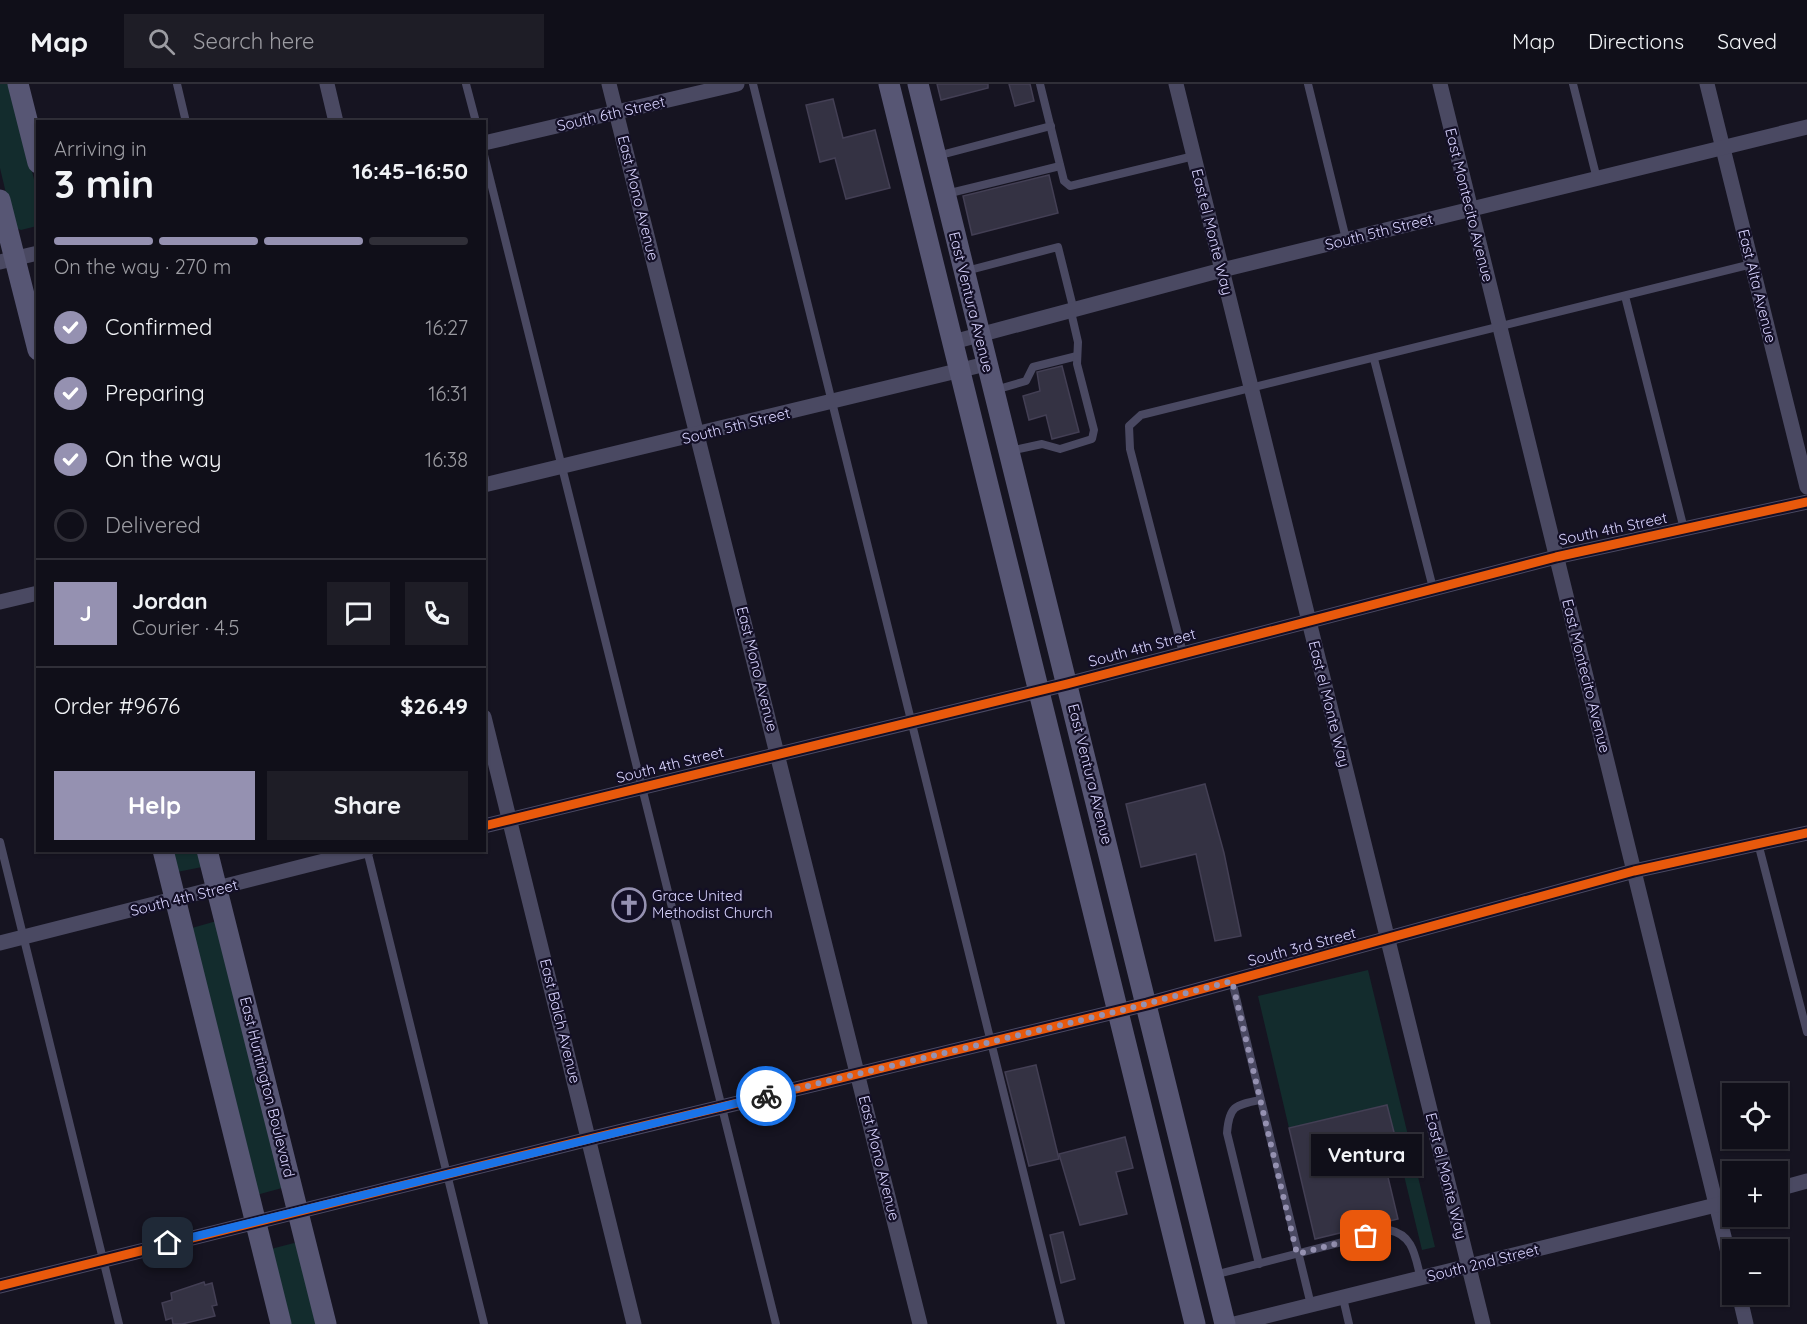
<!DOCTYPE html>
<html lang="en">
<head>
<meta charset="utf-8">
<style>
	body { margin:0; font-family:Quicksand,sans-serif; background:#1e1d26; color:#f1f3f6; height:100vh; display:flex; flex-direction:column; font-size:22px; white-space:nowrap }
	* { box-sizing:border-box; margin:0 }
	p { font-size:20px; color:#9c9ca2 }
	.icon { flex:none; width:33px; height:33px; fill:none; stroke:currentColor; stroke-width:2; stroke-linecap:round; stroke-linejoin:round }
	.map { position:relative; flex:1; overflow:hidden }
	.sheet { position:absolute; left:36px; top:36px; width:450px; height:732px; display:flex; flex-direction:column; background:#100f19; border-radius:0px; box-shadow:0 2px 4px #0004,0 0 0 2px #302f38 }
	.sheet>* { flex:none }
	.fabs { position:absolute; left:1722px; top:999px; display:grid; gap:12px }
	.fabs a { display:grid; place-items:center; width:66px; height:66px; border-radius:0px; background:#100f19; box-shadow:0 2px 4px #0004,0 0 0 2px #302f38; font-size:30px }
	.pin { position:absolute; display:grid; place-items:center; width:51px; height:51px; color:#fff; margin:-26px; border-radius:12px; box-shadow:0 3px 9px #0006 }
	.courier { position:absolute; display:grid; place-items:center; width:60px; height:60px; margin:-30px; border:4px solid #1a73e8; border-radius:50%; background:#fff; color:#222; box-shadow:0 2px 8px #0007 }
	.bubble { position:absolute; height:42px; border-radius:0px; background:#100f19; box-shadow:0 2px 4px #0004,0 0 0 2px #302f38; font-size:20px; font-weight:800; line-height:42px; text-align:center }
	.headline em { font-style:normal; font-weight:800 }
	.headline div { display:flex; flex-direction:column-reverse }
	.headline { display:flex; align-items:center; justify-content:space-between; height:102px; padding:0 18px }
	h1 { font-size:39px; font-weight:800; line-height:45px }
	.bar { display:grid; grid-template-columns:repeat(4,1fr); gap:9px 6px; align-content:center; height:72px; padding:0 18px }
	.bar i { height:8px; border-radius:4px; background:#302f38 }
	.bar .on { background:#9591b1 }
	.bar p { grid-column:span 4 }
	.line { display:flex; align-items:center; gap:15px; padding:0 18px; border-top:2px solid #302f38 }
	.line div { flex:1 }
	.round { display:grid; place-items:center; flex:none; width:63px; height:63px; border-radius:0px; background:#1e1d26 }
	ol { padding:0 18px; list-style:none }
	li { display:flex; align-items:center; gap:18px; height:66px }
	li p { margin-inline-start:auto }
	li .icon { padding:6px; border-radius:50%; background:#9591b1; color:#fff; stroke-width:4 }
	li:last-child { color:#9c9ca2 }
	li i { width:33px; height:33px; border:3px solid #302f38; border-radius:50% }
	.primary-button { display:flex; gap:12px; margin-top:auto; padding:12px 18px }
	.primary-button a { flex:1; height:69px; border-radius:0px; background:#9591b1; color:#fff; font-size:24px; font-weight:800; line-height:69px; text-align:center }
	.primary-button a+a { background:#1e1d26; color:#f1f3f6 }
	header { display:flex; align-items:center; gap:36px; box-sizing:border-box; height:84px; padding:0 30px; background:#100f19; border-bottom:2px solid #302f38 }
	header strong { font-size:28px }
	nav { display:flex; gap:33px; margin-inline-start:auto; font-size:21px }
	.search { width:420px; height:54px; background:#1e1d26; display:flex; align-items:center; gap:15px; box-sizing:border-box; padding:0 21px; border-radius:0px; color:#9c9ca2; font-size:22px }
	.map>svg:first-child { display:block }
	.green { fill:#132c2d }
	.building { fill:#343243; stroke:#433f54; stroke-width:1.5 }
	.lines { fill:none; stroke-linecap:round; stroke-linejoin:round }
	.lane { stroke:#4a4962; stroke-width:8 }
	.street { stroke:#4a4962; stroke-width:15 }
	.secondary { stroke:#575674; stroke-width:21 }
	.cycleway-casing { stroke:#130f26; stroke-width:13 }
	.cycleway { stroke:#e8590c; stroke-width:9 }
	.done { stroke:#9591b1; stroke-width:6; stroke-dasharray:0 10.8 }
	.route { stroke:#1a73e8; stroke-width:8 }
	.labels { text-anchor:middle; stroke-width:4.5; stroke-linejoin:round; paint-order:stroke }
	.street-label { font-size:15px; fill:#d9d4ff; stroke:#130f26 }
	.poi-label { font-size:15px; fill:#d9d4ff; stroke:#130f26; text-anchor:start }
</style>
</head>
<body>
<header>
<strong>Map</strong>
<div class="search"><svg class="icon" aria-label="search" viewBox="0 0 24 24"><circle cx="10" cy="10" r="6"/><path d="M15 15l6 6"/></svg>Search here</div>
<nav><a>Map</a><a>Directions</a><a>Saved</a></nav>
</header>
<div class="map">
<svg width="1807" height="1240" viewBox="0 0 1807 1240">
	<rect width="100%" height="100%" fill="#161421"/>
	<!-- green -->
	<g class="green">
		<path d="M0,0H11L37,108V142L21,146L14,143L0,84Z"/>
		<path d="M170,767H201L202,783L177,788Z"/>
		<path d="M213,838H216L282,1104L260,1110H257L192,844Z"/>
		<path d="M1368,886L1435,1163L1422,1166L1387,1021L1289,1044L1258,912Z"/>
		<path d="M294,1159L297,1160L318,1240H287L271,1165Z"/>
	</g>
	<!-- building -->
	<g class="building">
		<path d="M937,0H988V4L941,16Z"/>
		<path d="M1009,0H1030L1034,17L1015,22Z"/>
		<path d="M833,15L843,54L875,46L890,104L846,115L835,74L820,78L806,21Z"/>
		<path d="M1049,91L1058,129L972,151L963,112Z"/>
		<path d="M1062,282L1079,348L1052,355L1046,331L1029,336L1023,312L1040,307L1037,288Z"/>
		<path d="M1205,700L1224,769L1241,852L1215,857L1196,770L1141,783L1126,720Z"/>
		<path d="M1036,981L1059,1075L1029,1082L1005,988Z"/>
		<path d="M1387,1021L1397,1060L1381,1064L1398,1135L1315,1155L1289,1044Z"/>
		<path d="M1125,1053L1133,1084L1116,1088L1127,1130L1080,1141L1059,1070Z"/>
		<path d="M1063,1148L1075,1195L1061,1199L1050,1151Z"/>
		<path d="M204,1198L205,1201L212,1199L217,1221L212,1222L215,1232L182,1240H173L172,1234L166,1236L162,1219L172,1216L171,1209Z"/>
	</g>
	<g class="lines">
		<!-- lane -->
		<g class="lane">
			<path d="M177,0L186,38"/>
			<path d="M466,0L476,38"/>
			<path d="M753,0L1061,1240"/>
			<path d="M1040,0L1064,97L1070,102L1194,72"/>
			<path d="M1308,0L1346,155"/>
			<path d="M1573,0L1597,95"/>
			<path d="M484,71L776,1240"/>
			<path d="M937,72L1051,42"/>
			<path d="M946,110L1060,82"/>
			<path d="M966,187L1058,163L1074,227"/>
			<path d="M1625,212L1684,445"/>
			<path d="M1374,275L1433,504"/>
			<path d="M995,306L1026,297L1033,283L1077,272"/>
			<path d="M1010,367L1042,360L1060,365L1092,355L1094,346L1077,280L1078,258L1071,228"/>
			<path d="M1183,569L1130,365L1129,342L1141,331L1752,180"/>
			<path d="M0,758L119,1240"/>
			<path d="M1758,759L1807,948"/>
			<path d="M367,766L484,1240"/>
			<path d="M1232,897L1311,1221"/>
			<path d="M1259,1180L1227,1049C1229,1022 1235,1021 1260,1016"/>
			<path d="M1214,1191L1389,1146C1414,1151 1415,1173 1421,1195"/>
			<path d="M1343,1214L1349,1240"/>
		</g>
		<!-- street -->
		<g class="street">
			<path d="M327,0L336,38"/>
			<path d="M609,0L920,1240"/>
			<path d="M1176,0L1483,1240"/>
			<path d="M1440,0L1732,1185"/>
			<path d="M1707,0L1807,403"/>
			<path d="M484,59L737,0"/>
			<path d="M0,178L38,169"/>
			<path d="M953,258L1222,186L1807,43"/>
			<path d="M484,401L986,280"/>
			<path d="M0,518L38,509"/>
			<path d="M484,633L634,1240"/>
			<path d="M484,742L1067,600L1556,473L1807,418"/>
			<path d="M0,859L367,766"/>
			<path d="M1778,1105L1807,1097"/>
			<path d="M0,1202L589,1055L1147,920L1634,787L1807,749"/>
			<path d="M1739,1210L1746,1240"/>
			<path d="M1234,1240L1732,1117"/>
		</g>
		<!-- secondary -->
		<g class="secondary">
			<path d="M18,0L38,79"/>
			<path d="M889,0L1195,1240"/>
			<path d="M918,0L1225,1240"/>
			<path d="M0,116L38,266"/>
			<path d="M163,766L281,1240"/>
			<path d="M207,766L326,1240"/>
		</g>
		<!-- cycleway casing -->
		<g class="cycleway-casing">
			<g id="cycleway">
				<path d="M484,742L1067,600L1556,473L1807,418"/>
				<path d="M0,1202L589,1055L1147,920L1634,787L1807,749"/>
			</g>
		</g>
		<!-- cycleway -->
		<use href="#cycleway" class="cycleway"/>
	</g>
	<g class="lines">
		<!-- done -->
		<path class="done" d="M766,1012L1119,927L1232,897L1297,1170L1366,1152"/>
		<!-- route -->
		<path class="route" d="M168,1159L766,1012"/>
	</g>
	<!-- icons -->
	<defs>
		<g id="church-ring" transform="scale(1.725)"><circle r="9.5" fill="#130f26" stroke="#9591b1" stroke-width="1.5"/><path d="M-1.2-6h2.4v3.5h3.3v2.4h-3.3V6h-2.4V-.1h-3.3v-2.4h3.3Z" fill="#9591b1"/></g>
	</defs>
	<g fill-rule="evenodd">
		<use href="#church-ring" x="629" y="821"/>
	</g>
	<g class="labels">
		<!-- street labels -->
		<g class="street-label">
			<text transform="translate(611 30) rotate(-13)" y="5">South 6th Street</text>
			<text transform="translate(638 114) rotate(76)" y="5">East Mono Avenue</text>
			<text transform="translate(1469 121) rotate(76)" y="5">East Montecito Avenue</text>
			<text transform="translate(1212 148) rotate(76)" y="5">East el Monte Way</text>
			<text transform="translate(1379 148) rotate(-14)" y="5">South 5th Street</text>
			<text transform="translate(1757 202) rotate(76)" y="5">East Alta Avenue</text>
			<text transform="translate(971 218) rotate(76)" y="5">East Ventura Avenue</text>
			<text transform="translate(736 342) rotate(-14)" y="5">South 5th Street</text>
			<text transform="translate(1613 445) rotate(-12)" y="5">South 4th Street</text>
			<text transform="translate(1142 564) rotate(-15)" y="5">South 4th Street</text>
			<text transform="translate(757 585) rotate(76)" y="5">East Mono Avenue</text>
			<text transform="translate(1586 592) rotate(76)" y="5">East Montecito Avenue</text>
			<text transform="translate(1329 620) rotate(76)" y="5">East el Monte Way</text>
			<text transform="translate(670 681) rotate(-14)" y="5">South 4th Street</text>
			<text transform="translate(1090 690) rotate(76)" y="5">East Ventura Avenue</text>
			<text transform="translate(184 814) rotate(-14)" y="5">South 4th Street</text>
			<text transform="translate(1302 863) rotate(-15)" y="5">South 3rd Street</text>
			<text transform="translate(560 937) rotate(76)" y="5">East Balch Avenue</text>
			<text transform="translate(267 1003) rotate(76)" y="5">East Huntington Boulevard</text>
			<text transform="translate(879 1074) rotate(76)" y="5">East Mono Avenue</text>
			<text transform="translate(1446 1092) rotate(76)" y="5">East el Monte Way</text>
			<text transform="translate(1483 1179) rotate(-14)" y="5">South 2nd Street</text>
		</g>
		<!-- poi labels -->
		<g class="poi-label">
			<text x="652" y="817">Grace United<tspan x="652" dy="17">Methodist Church</tspan></text>
		</g>
	</g>
</svg>
<div class="fabs">
<a><svg class="icon" aria-label="locate" viewBox="0 0 24 24"><circle cx="12" cy="12" r="6"/><path d="M12 2v4M12 18v4M2 12h4M18 12h4"/></svg></a>
<a>+</a>
<a>−</a>
</div>
<div class="pin" style="left:1366px;top:1152px;background:#ea580c"><svg class="icon" aria-label="bag" viewBox="0 0 24 24"><path d="M5 8h14l-1 12H6zM9 8a3 3 0 0 1 6 0"/></svg></div>
<div class="pin" style="left:168px;top:1159px;background:#1f2937"><svg class="icon" aria-label="home" viewBox="0 0 24 24"><path d="M3 11l9-7 9 7M6 9v11h12V9"/></svg></div>
<div class="courier" style="left:766px;top:1012px"><svg class="icon" aria-label="bike" viewBox="0 0 24 24"><circle cx="6" cy="16" r="4"/><circle cx="18" cy="16" r="4"/><path d="M6 16l4-8h5l3 8M10 8l3 8H6M13 5h3"/></svg></div>
<div class="bubble" style="left:1311px;top:1050px;width:111px">Ventura</div>
<section class="sheet">
<div class="headline"><div><h1>3 min</h1><p>Arriving in</p></div><em>16:45–16:50</em></div>
<div class="bar"><i class="on"></i><i class="on"></i><i class="on"></i><i></i><p>On the way · 270 m</p></div>
<ol>
<li><svg class="icon" aria-label="check" viewBox="0 0 24 24"><path d="M5 12l5 5 9-10"/></svg>Confirmed<p>16:27</p></li>
<li><svg class="icon" aria-label="check" viewBox="0 0 24 24"><path d="M5 12l5 5 9-10"/></svg>Preparing<p>16:31</p></li>
<li><svg class="icon" aria-label="check" viewBox="0 0 24 24"><path d="M5 12l5 5 9-10"/></svg>On the way<p>16:38</p></li>
<li><i></i>Delivered</li>
</ol>
<div class="line" style="height:108px"><b class="round" style="background:#9591b1;color:#fff">J</b><div><b>Jordan</b><p>Courier · 4.5</p></div><a class="round"><svg class="icon" aria-label="chat" viewBox="0 0 24 24"><path d="M4 5h16v11H9l-5 4z"/></svg></a><a class="round"><svg class="icon" aria-label="phone" viewBox="0 0 24 24"><path d="M5 4h4l2 5-3 2q2 4 5 5l2-3 5 2v4C11 20 4 13 5 4z"/></svg></a></div>
<div class="line" style="height:78px"><div>Order #9676</div><b>$26.49</b></div>
<div class="primary-button"><a>Help</a><a>Share</a></div>
</section>
</div>
</body>
</html>
